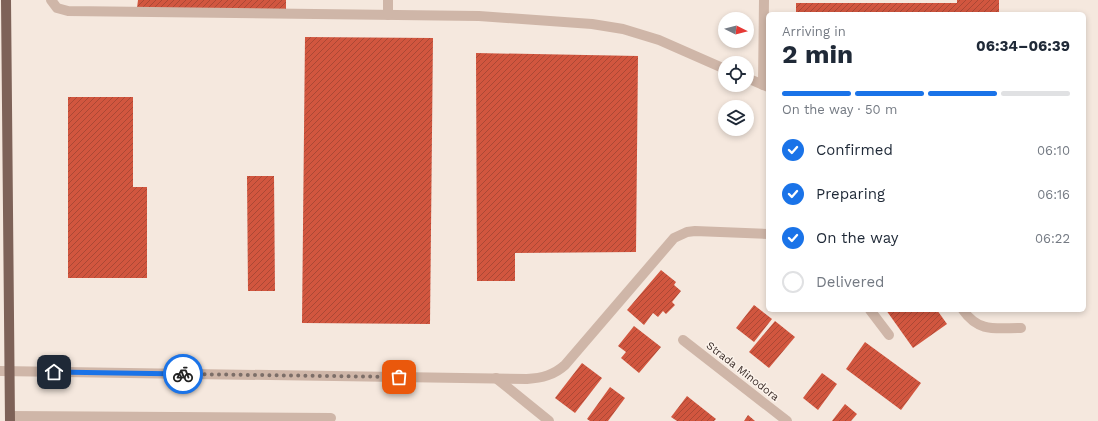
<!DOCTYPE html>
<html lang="en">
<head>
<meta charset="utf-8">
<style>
	body { margin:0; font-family:"Work Sans",sans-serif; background:#f6f6f7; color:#1f2937; height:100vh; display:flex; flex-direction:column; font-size:15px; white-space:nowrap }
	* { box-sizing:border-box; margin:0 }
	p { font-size:13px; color:#747a83 }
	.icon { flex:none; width:22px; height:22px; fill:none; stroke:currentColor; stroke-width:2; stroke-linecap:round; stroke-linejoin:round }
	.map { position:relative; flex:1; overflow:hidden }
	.side { position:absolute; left:766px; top:12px; width:320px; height:300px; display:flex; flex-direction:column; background:#fff; border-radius:6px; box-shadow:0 2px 6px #0003 }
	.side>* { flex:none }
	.needle { width:26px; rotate:96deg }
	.fabs { position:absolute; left:718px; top:12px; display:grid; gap:8px }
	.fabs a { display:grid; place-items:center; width:36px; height:36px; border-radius:50%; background:#fff; box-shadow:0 2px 6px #0003; font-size:20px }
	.pin { position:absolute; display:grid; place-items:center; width:34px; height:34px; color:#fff; margin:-17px; border-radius:8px; box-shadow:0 2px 6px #0006 }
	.courier { position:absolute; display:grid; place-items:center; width:40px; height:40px; margin:-20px; border:3px solid #1a73e8; border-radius:50%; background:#fff; color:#222; box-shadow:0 1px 5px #0007 }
	.head em { font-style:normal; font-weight:700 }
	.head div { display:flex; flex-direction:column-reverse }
	.head { display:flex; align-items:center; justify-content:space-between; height:68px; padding:0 16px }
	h1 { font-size:26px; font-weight:700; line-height:30px }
	.bar { display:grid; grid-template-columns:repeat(4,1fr); gap:6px 4px; align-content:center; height:48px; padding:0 16px }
	.bar i { height:5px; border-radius:3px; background:#e0e1e3 }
	.bar .on { background:#1a73e8 }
	.bar p { grid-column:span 4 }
	ol { padding:0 16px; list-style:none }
	li { display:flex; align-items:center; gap:12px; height:44px }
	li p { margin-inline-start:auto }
	li .icon { padding:4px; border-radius:50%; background:#1a73e8; color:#fff; stroke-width:4 }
	li:last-child { color:#747a83 }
	li i { width:22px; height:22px; border:2px solid #e0e1e3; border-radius:50% }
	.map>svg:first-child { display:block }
	.building { fill:url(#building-hatch) }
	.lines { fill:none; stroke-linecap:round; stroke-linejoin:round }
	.minor { stroke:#cfb6a8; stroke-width:10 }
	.major { stroke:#7e6258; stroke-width:10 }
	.done { stroke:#7c6e68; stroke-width:4; stroke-dasharray:0 7.2 }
	.route { stroke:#1a73e8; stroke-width:5 }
	.labels { text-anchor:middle; stroke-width:3; stroke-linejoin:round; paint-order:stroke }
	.street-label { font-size:11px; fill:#3b2d29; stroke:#fcf3eb }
</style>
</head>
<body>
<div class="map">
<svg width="1098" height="421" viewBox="0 0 1098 421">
	<defs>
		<pattern id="building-hatch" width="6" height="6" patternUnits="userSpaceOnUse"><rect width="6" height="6" fill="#d1563f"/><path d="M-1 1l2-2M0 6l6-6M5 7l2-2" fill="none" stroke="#ab4835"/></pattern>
	</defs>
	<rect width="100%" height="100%" fill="#f5e8de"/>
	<!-- building -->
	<g class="building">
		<path d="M138,0H286V10L137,8Z"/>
		<path d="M957,0H999V14H796V3H957Z"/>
		<path d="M305,37L433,38L430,324L302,323Z"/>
		<path d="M476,53L638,56L636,252L515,253V281H477Z"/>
		<path d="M68,97H133V187H147V278H68Z"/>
		<path d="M247,176H274L275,291H248Z"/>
		<path d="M661,270L676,282L674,285L681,291L672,302L675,305L666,314L663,311L658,317L653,313L644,325L627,310Z"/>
		<path d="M754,305L772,319L754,342L736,328Z"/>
		<path d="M886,310H937L947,324L913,348Z"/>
		<path d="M775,321L795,337L769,368L749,352Z"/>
		<path d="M634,326L661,347L639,373L621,358L626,352L618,346Z"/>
		<path d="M865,342L921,383L901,410L846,369Z"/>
		<path d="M582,363L602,378L575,413L555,398Z"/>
		<path d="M822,373L837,384L818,410L803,398Z"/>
		<path d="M610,387L625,398L608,421H590L587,419Z"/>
		<path d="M687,396L716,419L714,421H677L671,417Z"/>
		<path d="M845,404L857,414L851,421H832Z"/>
		<path d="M748,415L755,421H744Z"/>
	</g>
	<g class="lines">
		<!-- minor -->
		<g class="minor">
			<path d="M51,0L57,8L68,11L479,16L592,24L623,29L659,40L725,69"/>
			<path d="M388,15V0"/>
			<path d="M747,78L768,87"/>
			<path d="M763,85L764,0"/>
			<path d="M870,310L889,335"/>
			<path d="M963,310C979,333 996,328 1021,328"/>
			<path d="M683,340L787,421"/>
			<path d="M0,371L527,379C542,378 554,375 565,365L674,238L687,232L695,231L768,234"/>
			<path d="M496,378L549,421"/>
			<path d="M10,416L331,418"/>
		</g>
		<!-- major -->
		<path class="major" d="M6,0L10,421"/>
	</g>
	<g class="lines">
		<!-- done -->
		<path class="done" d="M183,374L399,377"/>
		<!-- route -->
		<path class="route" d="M54,372L183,374"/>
	</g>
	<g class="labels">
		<!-- street labels -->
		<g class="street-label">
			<text transform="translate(743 371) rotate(38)" y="4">Strada Minodora</text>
		</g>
	</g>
</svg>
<div class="fabs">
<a><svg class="needle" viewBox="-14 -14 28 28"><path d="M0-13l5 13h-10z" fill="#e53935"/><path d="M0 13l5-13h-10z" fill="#747a83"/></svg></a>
<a><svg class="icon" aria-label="locate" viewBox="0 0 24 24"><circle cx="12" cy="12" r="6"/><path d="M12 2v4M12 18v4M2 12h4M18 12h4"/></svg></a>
<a><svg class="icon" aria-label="layers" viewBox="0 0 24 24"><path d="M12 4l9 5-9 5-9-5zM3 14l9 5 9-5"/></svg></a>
</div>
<div class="pin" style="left:399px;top:377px;background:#ea580c"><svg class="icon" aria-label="bag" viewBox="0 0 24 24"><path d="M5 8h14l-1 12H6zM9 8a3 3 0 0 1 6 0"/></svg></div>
<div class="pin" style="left:54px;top:372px;background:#1f2937"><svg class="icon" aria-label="home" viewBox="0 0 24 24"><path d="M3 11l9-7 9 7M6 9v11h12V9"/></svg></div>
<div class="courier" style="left:183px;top:374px"><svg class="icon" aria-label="bike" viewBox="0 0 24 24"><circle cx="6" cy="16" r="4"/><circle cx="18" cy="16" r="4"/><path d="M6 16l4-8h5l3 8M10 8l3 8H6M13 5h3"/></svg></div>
<section class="side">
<div class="head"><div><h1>2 min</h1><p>Arriving in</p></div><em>06:34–06:39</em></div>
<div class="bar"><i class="on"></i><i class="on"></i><i class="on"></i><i></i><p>On the way · 50 m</p></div>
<ol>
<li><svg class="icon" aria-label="check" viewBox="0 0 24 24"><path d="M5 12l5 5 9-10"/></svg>Confirmed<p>06:10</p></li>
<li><svg class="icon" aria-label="check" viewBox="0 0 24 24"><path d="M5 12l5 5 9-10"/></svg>Preparing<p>06:16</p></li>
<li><svg class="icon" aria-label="check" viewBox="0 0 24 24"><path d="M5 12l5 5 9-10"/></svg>On the way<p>06:22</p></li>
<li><i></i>Delivered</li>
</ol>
</section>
</div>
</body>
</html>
